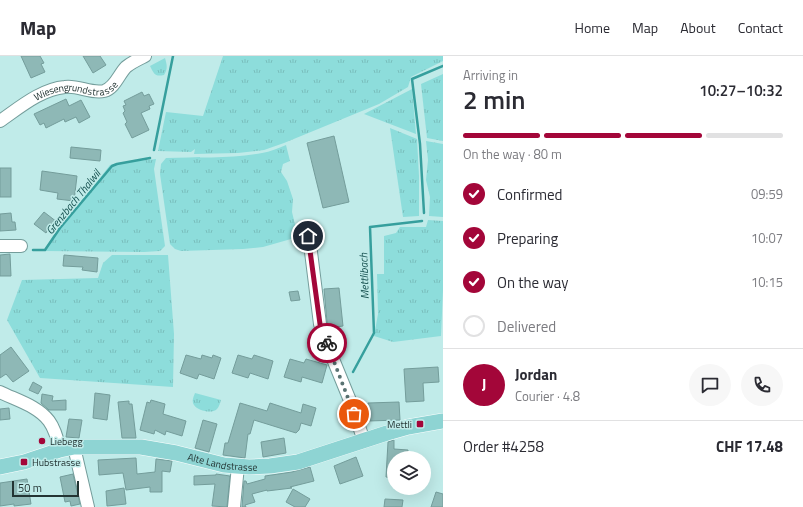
<!DOCTYPE html>
<html lang="en">
<head>
<meta charset="utf-8">
<style>
	body { margin:0; font-family:"Titillium Web",sans-serif; background:#f7f7f7; color:#2b2b33; height:100vh; display:flex; flex-direction:column; font-size:15px; white-space:nowrap }
	* { box-sizing:border-box; margin:0 }
	p { font-size:13px; color:#7c7c81 }
	.icon { flex:none; width:22px; height:22px; fill:none; stroke:currentColor; stroke-width:2; stroke-linecap:round; stroke-linejoin:round }
	.map { position:relative; flex:1; overflow:hidden }
	.drawer { display:flex; flex-direction:column; background:#fff; width:360px }
	.drawer>* { flex:none }
	.tools { position:absolute; left:387px; top:395px; display:grid; gap:8px }
	.tools a { display:grid; place-items:center; width:44px; height:44px; border-radius:50%; background:#fff; box-shadow:0 4px 16px #0002; font-size:20px }
	.scale { position:absolute; left:12px; bottom:10px; width:67px; box-sizing:border-box; padding-left:4px; border:2px solid #233433; border-top:0; font-size:11px; line-height:14px; white-space:nowrap; color:#233433; -webkit-text-stroke:3px #c0ebe9; paint-order:stroke }
	.pin { position:absolute; display:grid; place-items:center; width:34px; height:34px; color:#fff; margin:-17px; border:2px solid #fff; border-radius:50%; box-shadow:0 1px 4px #0007 }
	.courier { position:absolute; display:grid; place-items:center; width:40px; height:40px; margin:-20px; border:3px solid #a30639; border-radius:50%; background:#fff; color:#222; box-shadow:0 1px 5px #0007 }
	.head em { font-style:normal; font-weight:600 }
	.head div { display:flex; flex-direction:column-reverse }
	.head { display:flex; align-items:center; justify-content:space-between; height:68px; padding:0 20px }
	h1 { font-size:26px; font-weight:600; line-height:30px }
	.bar { display:grid; grid-template-columns:repeat(4,1fr); gap:6px 4px; align-content:center; height:48px; padding:0 20px }
	.bar i { height:5px; border-radius:3px; background:#e1e1e2 }
	.bar .active { background:#a30639 }
	.bar p { grid-column:span 4 }
	.line { display:flex; align-items:center; gap:10px; padding:0 20px; border-top:1px solid #e1e1e2 }
	.line div { flex:1 }
	.round { display:grid; place-items:center; flex:none; width:42px; height:42px; border-radius:21px; background:#f7f7f7 }
	ol { padding:0 20px; list-style:none }
	li { display:flex; align-items:center; gap:12px; height:44px }
	li p { margin-inline-start:auto }
	li .icon { padding:4px; border-radius:50%; background:#a30639; color:#fff; stroke-width:4 }
	li:last-child { color:#7c7c81 }
	li i { width:22px; height:22px; border:2px solid #e1e1e2; border-radius:50% }
	header { display:flex; align-items:center; gap:24px; box-sizing:border-box; height:56px; padding:0 20px; background:#fff; border-bottom:1px solid #e1e1e2 }
	header strong { font-size:19px }
	nav { display:flex; gap:22px; margin-inline-start:auto; font-size:14px }
	main { display:flex; flex:1; min-height:0 }
	.map>svg:first-child { display:block }
	.grass { fill:url(#grass-tufts) }
	.lines { fill:none; stroke-linecap:round; stroke-linejoin:round }
	.stream { stroke:#369f9d; stroke-width:2.5 }
	.building { fill:#8eb8b6; stroke:#749d9b }
	.minor-casing { stroke:#749d9b; stroke-width:14 }
	.major-casing { stroke:#fff; stroke-width:16 }
	.minor { stroke:#fff; stroke-width:12 }
	.major { stroke:#8ed4d3; stroke-width:15 }
	.done { stroke:#5a7473; stroke-width:4; stroke-dasharray:0 7.2 }
	.route { stroke:#a30639; stroke-width:5 }
	.poi-dot { fill:#a30639; stroke:#c0ebe9; stroke-width:1.5 }
	.labels { text-anchor:middle; stroke-width:3; stroke-linejoin:round; paint-order:stroke }
	.street-label { font-size:10px; fill:#233433; stroke:#c0ebe9 }
	.poi-label { font-size:10px; fill:#233433; stroke:#c0ebe9; text-anchor:start }
	.water-label { font-size:11px; font-style:italic; fill:#165150; stroke:#c0ebe9 }
</style>
</head>
<body>
<header>
<strong>Map</strong>
<nav><a>Home</a><a>Map</a><a>About</a><a>Contact</a></nav>
</header>
<main>
<div class="map">
<svg width="443" height="451" viewBox="0 0 443 451">
	<defs>
		<pattern id="grass-tufts" width="24" height="20" patternUnits="userSpaceOnUse"><rect width="24" height="20" fill="#8ddddb"/><path d="M3 7l-1-3M5 7V3M7 7l1-3M15 17l-1-3M17 17v-4M19 17l1-3" fill="none" stroke="#79bebc"/></pattern>
	</defs>
	<rect width="100%" height="100%" fill="#c0ebe9"/>
	<!-- grass -->
	<g class="grass">
		<path d="M223,0H443V5L411,21L408,31L379,48L284,87L264,94L238,97L194,98L195,93L191,96L158,95L166,56L203,60Z"/>
		<path d="M165,2C167,9 168,13 164,19C155,21 154,18 150,10Z"/>
		<path d="M443,18V85L427,82L421,28Z"/>
		<path d="M412,33L416,78L364,58Z"/>
		<path d="M390,72L417,83L419,120V160L403,161Z"/>
		<path d="M426,85L443,88V161L429,160L430,141L426,124L428,104Z"/>
		<path d="M286,89L290,105L283,108L281,116L287,125L293,143L292,156L298,181L263,191L243,193L181,195L175,193L170,188L160,118L161,108L166,102C198,101 231,103 262,97C270,96 278,92 286,89Z"/>
		<path d="M156,103L154,113L165,190L160,195L144,196L43,195L110,109L117,107Z"/>
		<path d="M428,164L443,165V234L441,280L393,286L374,280L378,258L377,218H384V180L396,177L400,171H426Z"/>
		<path d="M112,199H168L174,278L173,331L40,322L7,264L22,224L98,222L103,207Z"/>
		<path d="M195,337L221,344C220,347 219,351 217,353C212,358 198,355 194,349C191,345 194,340 195,337Z"/>
	</g>
	<g class="lines">
		<!-- stream -->
		<g class="stream">
			<path d="M154,94L173,0"/>
			<path d="M424,157L420,88L412,23L443,10"/>
			<path d="M33,194H45L60,172L112,110L117,108L150,102"/>
			<path d="M353,316L374,277L370,171L422,165"/>
		</g>
	</g>
	<!-- building -->
	<g class="building">
		<path d="M21,0H40L44,7L41,8L45,16L31,22Z"/>
		<path d="M83,0H100L106,9L93,17Z"/>
		<path d="M142,36L144,40L149,38L154,48L149,50L150,53L141,57L149,74L132,82L125,68L127,66L123,57L125,55L123,50L126,49L124,45Z"/>
		<path d="M66,43L69,50L81,44L90,61L79,67L76,61L65,66L64,63L46,72L44,67L40,69L34,58Z"/>
		<path d="M334,80L349,146L323,152L307,87Z"/>
		<path d="M71,91L101,94L100,105L70,102Z"/>
		<rect x="0" y="112" width="11" height="29"/>
		<path d="M42,115L77,120L74,145L57,143L58,137L40,134Z"/>
		<path d="M44,156L57,166L51,174L49,172L46,177L34,168Z"/>
		<path d="M11,157L12,166H15L16,174L0,175V158Z"/>
		<path d="M10,198L11,220H0V199Z"/>
		<path d="M64,199L98,202L97,216L82,214L83,211L63,210Z"/>
		<path d="M339,232L343,270L329,272L327,266L324,233Z"/>
		<path d="M298,235L300,244L291,245L289,236Z"/>
		<path d="M11,291L29,315L13,326L6,318L0,322V299Z"/>
		<path d="M186,299L201,303L202,299L212,302L213,299L221,302L214,323L199,318L197,323L180,317Z"/>
		<path d="M238,299L252,303L254,299L273,305L268,323L250,317L248,322L232,317Z"/>
		<path d="M290,303L304,307L306,303L327,309L322,327L302,321L301,326L284,321Z"/>
		<path d="M438,311L439,326L423,327L424,345L406,346L404,313Z"/>
		<path d="M33,326L42,331L38,338L29,334Z"/>
		<path d="M95,337L110,339L107,364L93,362Z"/>
		<path d="M42,338L53,340L52,345L66,344V354H49L41,347Z"/>
		<path d="M151,344L165,348L163,358L186,365L182,380L166,375L165,379L155,374L154,378L140,374L147,346L150,347Z"/>
		<path d="M129,345V348H132L136,382H122L118,346Z"/>
		<path d="M399,346L400,364L368,365V347Z"/>
		<path d="M240,347L267,355L270,347L301,357L303,348L316,352L311,370L301,367L299,374L296,377L254,364L250,378H248L245,402L223,399L225,387H228Z"/>
		<path d="M9,352L10,363L0,364V353Z"/>
		<path d="M69,363L82,364L79,382L66,381Z"/>
		<path d="M203,364L217,368L209,396L195,392Z"/>
		<path d="M284,382L286,397L263,401L261,386Z"/>
		<path d="M394,384V393L408,394V402H394V422L386,421L388,386Z"/>
		<path d="M356,401L363,420L340,428L334,410Z"/>
		<path d="M136,402L137,418L155,416L156,403L172,405L170,416L162,415V436H150V431L126,434L123,417L99,419L98,404Z"/>
		<path d="M310,411L314,425L290,431L292,432L267,435V434L252,438L255,446L245,449L246,451H242L244,425H246L247,428L265,423V420L292,416Z"/>
		<path d="M73,418L80,448L71,450L70,445L65,446L60,421Z"/>
		<path d="M216,418L230,420L227,451L212,450L215,428L194,429V420L216,419Z"/>
		<path d="M27,423L31,448L14,450V448L0,450V427Z"/>
		<path d="M124,432L126,448L107,450L106,435Z"/>
		<path d="M293,433L310,443L305,451H295L286,446Z"/>
		<path d="M436,436L443,438V451H431Z"/>
		<path d="M385,443L403,444L402,451H384Z"/>
	</g>
	<g class="lines">
		<!-- minor casing -->
		<g class="minor-casing">
			<g id="minor">
				<path id="s1" d="M0,65C19,52 41,33 65,31C78,29 91,38 104,35C115,32 119,18 126,11C132,6 139,3 145,0"/>
				<path d="M309,180L320,268L326,286L351,347L364,385"/>
				<path d="M0,190H21"/>
				<path d="M0,336C16,344 38,350 49,365C55,373 58,385 60,394"/>
				<path d="M74,391L88,451"/>
				<path d="M234,451L238,410"/>
			</g>
		</g>
		<!-- major casing -->
		<g class="major-casing">
			<g id="major">
				<path id="s2" d="M0,411L24,406L60,394L74,391H141L176,397L224,409L249,411L270,410L298,406L387,377L408,371L443,365"/>
			</g>
		</g>
		<!-- minor -->
		<use href="#minor" class="minor"/>
		<!-- major -->
		<use href="#major" class="major"/>
	</g>
	<g class="lines">
		<!-- done -->
		<path class="done" d="M327,287L354,358"/>
		<!-- route -->
		<path class="route" d="M308,180L320,268L327,287"/>
	</g>
	<!-- markers -->
	<g class="poi-dot">
		<rect x="416" y="364" width="8" height="8" rx="2"/>
		<circle cx="42" cy="385" r="4"/>
		<rect x="20" y="402" width="8" height="8" rx="2"/>
	</g>
	<g class="labels">
		<!-- street labels -->
		<g class="street-label">
			<text dy="4" stroke="none"><textPath href="#s1" startOffset="85">Wiesengrundstrasse</textPath></text>
			<text dy="4" stroke="none"><textPath href="#s2" startOffset="227">Alte Landstrasse</textPath></text>
		</g>
		<!-- poi labels -->
		<g class="poi-label">
			<text x="412" y="372" text-anchor="end">Mettli</text>
			<text x="50" y="389">Liebegg</text>
			<text x="32" y="410">Hubstrasse</text>
		</g>
		<!-- water labels -->
		<g class="water-label">
			<text transform="translate(73 146) rotate(-51)" y="4">Grenzbach Thalwil</text>
			<text transform="translate(364 220) rotate(-92)" y="4">Mettlibach</text>
		</g>
	</g>
</svg>
<div class="tools">
<a><svg class="icon" aria-label="layers" viewBox="0 0 24 24"><path d="M12 4l9 5-9 5-9-5zM3 14l9 5 9-5"/></svg></a>
</div>
<div class="scale">50 m</div>
<div class="pin" style="left:354px;top:358px;background:#ea580c"><svg class="icon" aria-label="bag" viewBox="0 0 24 24"><path d="M5 8h14l-1 12H6zM9 8a3 3 0 0 1 6 0"/></svg></div>
<div class="pin" style="left:308px;top:180px;background:#1f2937"><svg class="icon" aria-label="home" viewBox="0 0 24 24"><path d="M3 11l9-7 9 7M6 9v11h12V9"/></svg></div>
<div class="courier" style="left:327px;top:287px"><svg class="icon" aria-label="bike" viewBox="0 0 24 24"><circle cx="6" cy="16" r="4"/><circle cx="18" cy="16" r="4"/><path d="M6 16l4-8h5l3 8M10 8l3 8H6M13 5h3"/></svg></div>
</div>
<section class="drawer">
<div class="head"><div><h1>2 min</h1><p>Arriving in</p></div><em>10:27–10:32</em></div>
<div class="bar"><i class="active"></i><i class="active"></i><i class="active"></i><i></i><p>On the way · 80 m</p></div>
<ol>
<li><svg class="icon" aria-label="check" viewBox="0 0 24 24"><path d="M5 12l5 5 9-10"/></svg>Confirmed<p>09:59</p></li>
<li><svg class="icon" aria-label="check" viewBox="0 0 24 24"><path d="M5 12l5 5 9-10"/></svg>Preparing<p>10:07</p></li>
<li><svg class="icon" aria-label="check" viewBox="0 0 24 24"><path d="M5 12l5 5 9-10"/></svg>On the way<p>10:15</p></li>
<li><i></i>Delivered</li>
</ol>
<div class="line" style="height:72px"><b class="round" style="background:#a30639;color:#fff">J</b><div><b>Jordan</b><p>Courier · 4.8</p></div><a class="round"><svg class="icon" aria-label="chat" viewBox="0 0 24 24"><path d="M4 5h16v11H9l-5 4z"/></svg></a><a class="round"><svg class="icon" aria-label="phone" viewBox="0 0 24 24"><path d="M5 4h4l2 5-3 2q2 4 5 5l2-3 5 2v4C11 20 4 13 5 4z"/></svg></a></div>
<div class="line" style="height:52px"><div>Order #4258</div><b>CHF 17.48</b></div>
</section>
</main>
</body>
</html>
